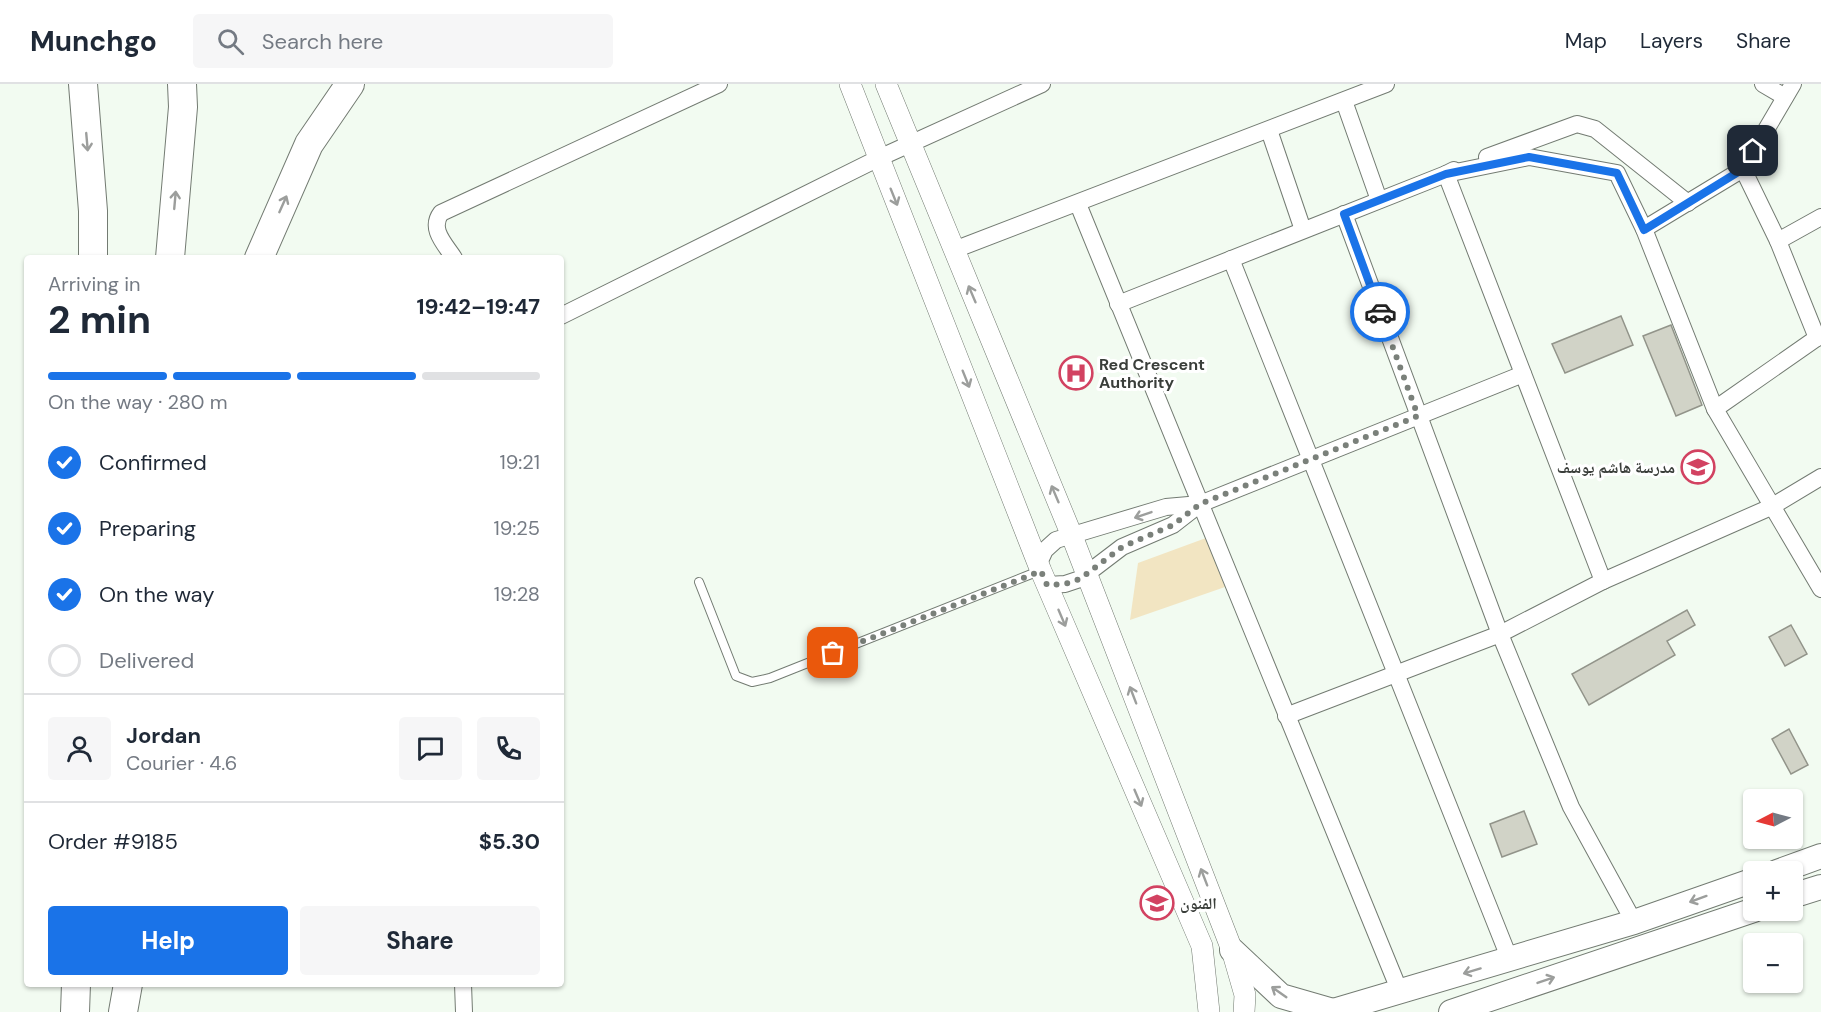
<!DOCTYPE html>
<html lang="en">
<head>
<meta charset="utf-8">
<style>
	body { margin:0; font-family:"DM Sans","Noto Naskh Arabic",sans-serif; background:#f6f6f7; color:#1f2937; height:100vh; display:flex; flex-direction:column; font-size:22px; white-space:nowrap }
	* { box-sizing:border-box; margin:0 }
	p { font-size:20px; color:#747a83 }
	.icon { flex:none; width:33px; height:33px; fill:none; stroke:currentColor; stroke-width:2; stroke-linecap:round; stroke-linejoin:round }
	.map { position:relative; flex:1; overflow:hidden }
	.sheet { position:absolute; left:24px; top:171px; width:540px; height:732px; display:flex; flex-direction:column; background:#fff; border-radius:6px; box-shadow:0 2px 4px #0004 }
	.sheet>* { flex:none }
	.needle { width:39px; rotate:264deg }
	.tools { position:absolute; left:1743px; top:705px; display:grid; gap:12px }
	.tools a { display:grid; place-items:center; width:60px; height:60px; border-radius:6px; background:#fff; box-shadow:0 2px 4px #0004; font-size:30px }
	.pin { position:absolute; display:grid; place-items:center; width:51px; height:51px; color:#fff; margin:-26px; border-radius:12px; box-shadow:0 3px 9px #0006 }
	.courier { position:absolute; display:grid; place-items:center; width:60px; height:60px; margin:-30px; border:4px solid #1a73e8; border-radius:50%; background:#fff; color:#222; box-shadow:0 2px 8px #0007 }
	.head em { font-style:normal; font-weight:700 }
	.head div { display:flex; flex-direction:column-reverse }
	.head { display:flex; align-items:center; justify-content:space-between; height:102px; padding:0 24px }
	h1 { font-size:39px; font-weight:700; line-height:45px }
	.bar { display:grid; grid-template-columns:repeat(4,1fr); gap:9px 6px; align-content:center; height:72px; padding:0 24px }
	.bar i { height:8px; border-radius:4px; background:#e0e1e3 }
	.bar .on { background:#1a73e8 }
	.bar p { grid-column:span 4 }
	.line { display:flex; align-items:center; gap:15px; padding:0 24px; border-top:2px solid #e0e1e3 }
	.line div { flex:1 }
	.round { display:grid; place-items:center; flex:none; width:63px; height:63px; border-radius:6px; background:#f6f6f7 }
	ol { padding:0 24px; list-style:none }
	li { display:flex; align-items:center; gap:18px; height:66px }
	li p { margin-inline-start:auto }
	li .icon { padding:6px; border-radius:50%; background:#1a73e8; color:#fff; stroke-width:4 }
	li:last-child { color:#747a83 }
	li i { width:33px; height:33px; border:3px solid #e0e1e3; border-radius:50% }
	.cta { display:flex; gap:12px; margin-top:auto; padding:12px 24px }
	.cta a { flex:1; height:69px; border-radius:6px; background:#1a73e8; color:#fff; font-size:24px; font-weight:700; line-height:69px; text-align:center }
	.cta a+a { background:#f6f6f7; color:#1f2937 }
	header { display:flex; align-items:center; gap:36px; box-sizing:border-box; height:84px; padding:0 30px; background:#fff; border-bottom:2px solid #e0e1e3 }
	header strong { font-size:28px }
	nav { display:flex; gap:33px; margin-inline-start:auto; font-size:21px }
	.search { width:420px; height:54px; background:#f6f6f7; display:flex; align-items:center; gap:15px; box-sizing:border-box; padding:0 21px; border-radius:6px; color:#747a83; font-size:22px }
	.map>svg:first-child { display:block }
	.green { fill:#f2e5c2 }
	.building { fill:#d1d3c7; stroke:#92948a; stroke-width:1.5 }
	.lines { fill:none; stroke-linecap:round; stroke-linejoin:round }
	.service-casing { stroke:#737b72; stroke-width:10 }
	.minor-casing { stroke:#737b72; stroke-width:18 }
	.tertiary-casing { stroke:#737b72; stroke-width:22 }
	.secondary-casing { stroke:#737b72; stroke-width:26 }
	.trunk-casing { stroke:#737b72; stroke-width:30 }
	.service { stroke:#fff; stroke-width:8 }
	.minor { stroke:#fff; stroke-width:16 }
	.tertiary { stroke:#fff; stroke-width:21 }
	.secondary { stroke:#fff; stroke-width:24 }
	.trunk { stroke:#fff; stroke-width:28 }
	.oneway { stroke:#9c9e9c }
	.done { stroke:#7a807a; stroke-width:6; stroke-dasharray:0 10.8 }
	.route { stroke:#1a73e8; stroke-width:8 }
	.labels { text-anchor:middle; stroke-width:6; stroke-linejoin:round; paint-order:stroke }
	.poi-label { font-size:16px; font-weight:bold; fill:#3a3e3a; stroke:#fff; text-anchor:start }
</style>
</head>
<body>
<header>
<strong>Munchgo</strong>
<div class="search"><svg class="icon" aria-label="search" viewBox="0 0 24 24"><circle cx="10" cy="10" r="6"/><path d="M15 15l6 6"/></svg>Search here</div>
<nav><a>Map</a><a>Layers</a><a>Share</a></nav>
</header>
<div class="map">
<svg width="1821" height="928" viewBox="0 0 1821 928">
	<rect width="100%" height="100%" fill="#f2fbf1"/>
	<!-- green -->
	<path class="green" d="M1206,454L1225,503L1130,536L1138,479Z"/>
	<!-- building -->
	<g class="building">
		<path d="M1621,232L1633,261L1565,289L1552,260Z"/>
		<path d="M1671,241L1702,321L1676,332L1643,252Z"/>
		<path d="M1687,526L1695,541L1667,557L1675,571L1589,621L1572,590Z"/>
		<path d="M1791,541L1807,570L1785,582L1769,553Z"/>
		<path d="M1789,645L1808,681L1791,690L1772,655Z"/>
		<path d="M1524,727L1537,760L1502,773L1490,740Z"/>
	</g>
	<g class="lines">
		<!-- service casing -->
		<g class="service-casing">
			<path id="service" d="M699,498L736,592L752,598L770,594L1039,487"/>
		</g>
		<!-- minor casing -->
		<g class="minor-casing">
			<g id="minor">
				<path d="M1763,0L1785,13"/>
				<path d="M1344,17L1379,116"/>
				<path d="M1269,46L1303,146"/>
				<path d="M1487,73L1577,40L1595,45L1688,119"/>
				<path d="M1743,85L1793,0"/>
				<path d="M1454,86L1446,90L1603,497"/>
				<path d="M1078,120L1400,908"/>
				<path d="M1344,130L1500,550L1571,723L1634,838"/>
				<path d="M1644,145L1743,85L1778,157L1817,254"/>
				<path d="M1778,157L1821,133"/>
				<path d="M954,166L1386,0"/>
				<path d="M454,174C445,160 429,145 441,129L719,0"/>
				<path d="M1231,175L1510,876"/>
				<path d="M1118,220L1446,90L1529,73L1617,89L1644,145L1715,325L1821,505"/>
				<path d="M561,232L879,74L1042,0"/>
				<path d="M1715,325L1821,251"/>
				<path d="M1039,479L1045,466L1056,456L1166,423L1200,420L1523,290"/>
				<path d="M1047,501L1065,500L1080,495L1122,463L1173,441L1200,420"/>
				<path d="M1286,632L1500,550L1603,497L1771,423L1821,393"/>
				<path d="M463,900L464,928"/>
			</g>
		</g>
		<!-- tertiary casing -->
		<g class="tertiary-casing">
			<g id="tertiary">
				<path d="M850,0L1041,487L1202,862L1209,928"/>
				<path d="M886,0L1072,452L1232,866L1245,911L1244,928"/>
			</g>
		</g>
		<!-- secondary casing -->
		<g class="secondary-casing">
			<g id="secondary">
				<path d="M1777,788L1821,772"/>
				<path d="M1792,812L1821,803"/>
				<path d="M1232,866L1281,912L1333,927"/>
				<path d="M1330,928L1634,838L1754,796"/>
				<path d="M1451,928L1754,826"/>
			</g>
		</g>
		<!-- trunk casing -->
		<g class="trunk-casing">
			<g id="trunk">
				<path d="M83,0L93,127V174"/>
				<path d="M170,174L183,23L182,0"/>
				<path d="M259,174L309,60L350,0"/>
				<path d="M75,928L76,900"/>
				<path d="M123,928L128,900"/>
			</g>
		</g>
		<!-- service -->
		<use href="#service" class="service"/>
		<!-- minor -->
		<use href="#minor" class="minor"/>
		<!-- tertiary -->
		<use href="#tertiary" class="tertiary"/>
		<!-- secondary -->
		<use href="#secondary" class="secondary"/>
		<!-- trunk -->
		<use href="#trunk" class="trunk"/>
	</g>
	<!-- one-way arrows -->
	<defs><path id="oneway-shaft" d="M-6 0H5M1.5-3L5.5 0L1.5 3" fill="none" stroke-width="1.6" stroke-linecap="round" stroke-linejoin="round" transform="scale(1.5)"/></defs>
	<g class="oneway">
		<use href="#oneway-shaft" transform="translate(87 58) rotate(85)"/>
		<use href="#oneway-shaft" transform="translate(894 113) rotate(68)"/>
		<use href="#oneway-shaft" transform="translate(175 116) rotate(-85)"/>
		<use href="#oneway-shaft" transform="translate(283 120) rotate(-66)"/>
		<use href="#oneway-shaft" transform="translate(972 210) rotate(-113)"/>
		<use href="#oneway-shaft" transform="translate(966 295) rotate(68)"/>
		<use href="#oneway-shaft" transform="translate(1055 410) rotate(-113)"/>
		<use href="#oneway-shaft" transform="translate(1143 431) rotate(161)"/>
		<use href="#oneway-shaft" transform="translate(1062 534) rotate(67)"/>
		<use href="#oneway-shaft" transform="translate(1133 611) rotate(-111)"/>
		<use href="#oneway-shaft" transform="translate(1138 714) rotate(67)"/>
		<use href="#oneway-shaft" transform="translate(1204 793) rotate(-111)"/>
		<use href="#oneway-shaft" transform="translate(1698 815) rotate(160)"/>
		<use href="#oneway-shaft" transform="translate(1472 887) rotate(163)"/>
		<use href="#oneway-shaft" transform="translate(1546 896) rotate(-19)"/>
		<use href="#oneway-shaft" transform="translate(1279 908) rotate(-145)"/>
	</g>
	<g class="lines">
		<!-- done -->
		<path class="done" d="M833,569L1041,487L1047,501L1065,500L1080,495L1122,463L1173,441L1200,420L1418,332L1380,228"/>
		<!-- route -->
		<path class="route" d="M1380,228L1344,130L1446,90L1529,73L1617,89L1644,146L1743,85L1753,67"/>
	</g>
	<!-- icons -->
	<defs>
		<g id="hospital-ring" transform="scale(1.725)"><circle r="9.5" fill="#fff" stroke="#d24261" stroke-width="1.5"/><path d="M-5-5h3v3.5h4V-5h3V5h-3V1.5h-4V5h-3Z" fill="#d24261"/></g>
		<g id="school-ring" transform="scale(1.725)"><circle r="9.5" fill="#fff" stroke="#d24261" stroke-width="1.5"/><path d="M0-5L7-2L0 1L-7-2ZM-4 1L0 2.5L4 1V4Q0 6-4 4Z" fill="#d24261"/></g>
	</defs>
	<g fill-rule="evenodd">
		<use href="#hospital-ring" x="1076" y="289"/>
		<use href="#school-ring" x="1698" y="383"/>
		<use href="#school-ring" x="1157" y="819"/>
	</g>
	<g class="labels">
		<!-- poi labels -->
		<g class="poi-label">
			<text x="1099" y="286">Red Crescent<tspan x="1099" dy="18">Authority</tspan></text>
			<text x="1675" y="389" text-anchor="end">مدرسة هاشم يوسف</text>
			<text x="1180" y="825">الفنون</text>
		</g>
	</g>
</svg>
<div class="tools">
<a><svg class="needle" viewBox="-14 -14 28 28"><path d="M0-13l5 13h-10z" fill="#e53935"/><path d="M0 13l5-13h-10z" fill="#747a83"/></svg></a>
<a>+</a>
<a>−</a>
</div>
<div class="pin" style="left:833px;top:569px;background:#ea580c"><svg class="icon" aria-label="bag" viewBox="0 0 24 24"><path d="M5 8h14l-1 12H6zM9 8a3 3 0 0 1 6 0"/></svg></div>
<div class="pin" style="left:1753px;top:67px;background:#1f2937"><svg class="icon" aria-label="home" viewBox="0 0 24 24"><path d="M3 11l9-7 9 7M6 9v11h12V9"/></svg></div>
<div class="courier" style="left:1380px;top:228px"><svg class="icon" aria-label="car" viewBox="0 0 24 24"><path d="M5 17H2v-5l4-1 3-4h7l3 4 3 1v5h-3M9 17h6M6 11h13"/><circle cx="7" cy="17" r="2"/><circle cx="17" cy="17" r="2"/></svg></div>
<section class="sheet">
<div class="head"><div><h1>2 min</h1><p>Arriving in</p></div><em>19:42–19:47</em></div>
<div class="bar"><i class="on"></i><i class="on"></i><i class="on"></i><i></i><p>On the way · 280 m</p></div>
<ol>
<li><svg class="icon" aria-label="check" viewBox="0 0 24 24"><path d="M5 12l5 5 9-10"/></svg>Confirmed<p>19:21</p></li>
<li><svg class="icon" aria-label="check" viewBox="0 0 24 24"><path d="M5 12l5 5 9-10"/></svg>Preparing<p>19:25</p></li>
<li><svg class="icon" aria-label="check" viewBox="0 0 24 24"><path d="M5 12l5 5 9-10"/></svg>On the way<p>19:28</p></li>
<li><i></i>Delivered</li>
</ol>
<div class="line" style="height:108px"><a class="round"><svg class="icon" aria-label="person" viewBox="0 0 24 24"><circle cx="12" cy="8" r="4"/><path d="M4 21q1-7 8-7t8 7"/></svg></a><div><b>Jordan</b><p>Courier · 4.6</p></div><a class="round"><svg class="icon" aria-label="chat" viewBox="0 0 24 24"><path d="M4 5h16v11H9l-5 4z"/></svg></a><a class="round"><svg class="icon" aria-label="phone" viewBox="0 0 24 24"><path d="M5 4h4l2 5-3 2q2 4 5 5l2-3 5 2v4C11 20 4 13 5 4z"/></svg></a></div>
<div class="line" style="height:78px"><div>Order #9185</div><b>$5.30</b></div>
<div class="cta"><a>Help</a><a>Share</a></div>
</section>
</div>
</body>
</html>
